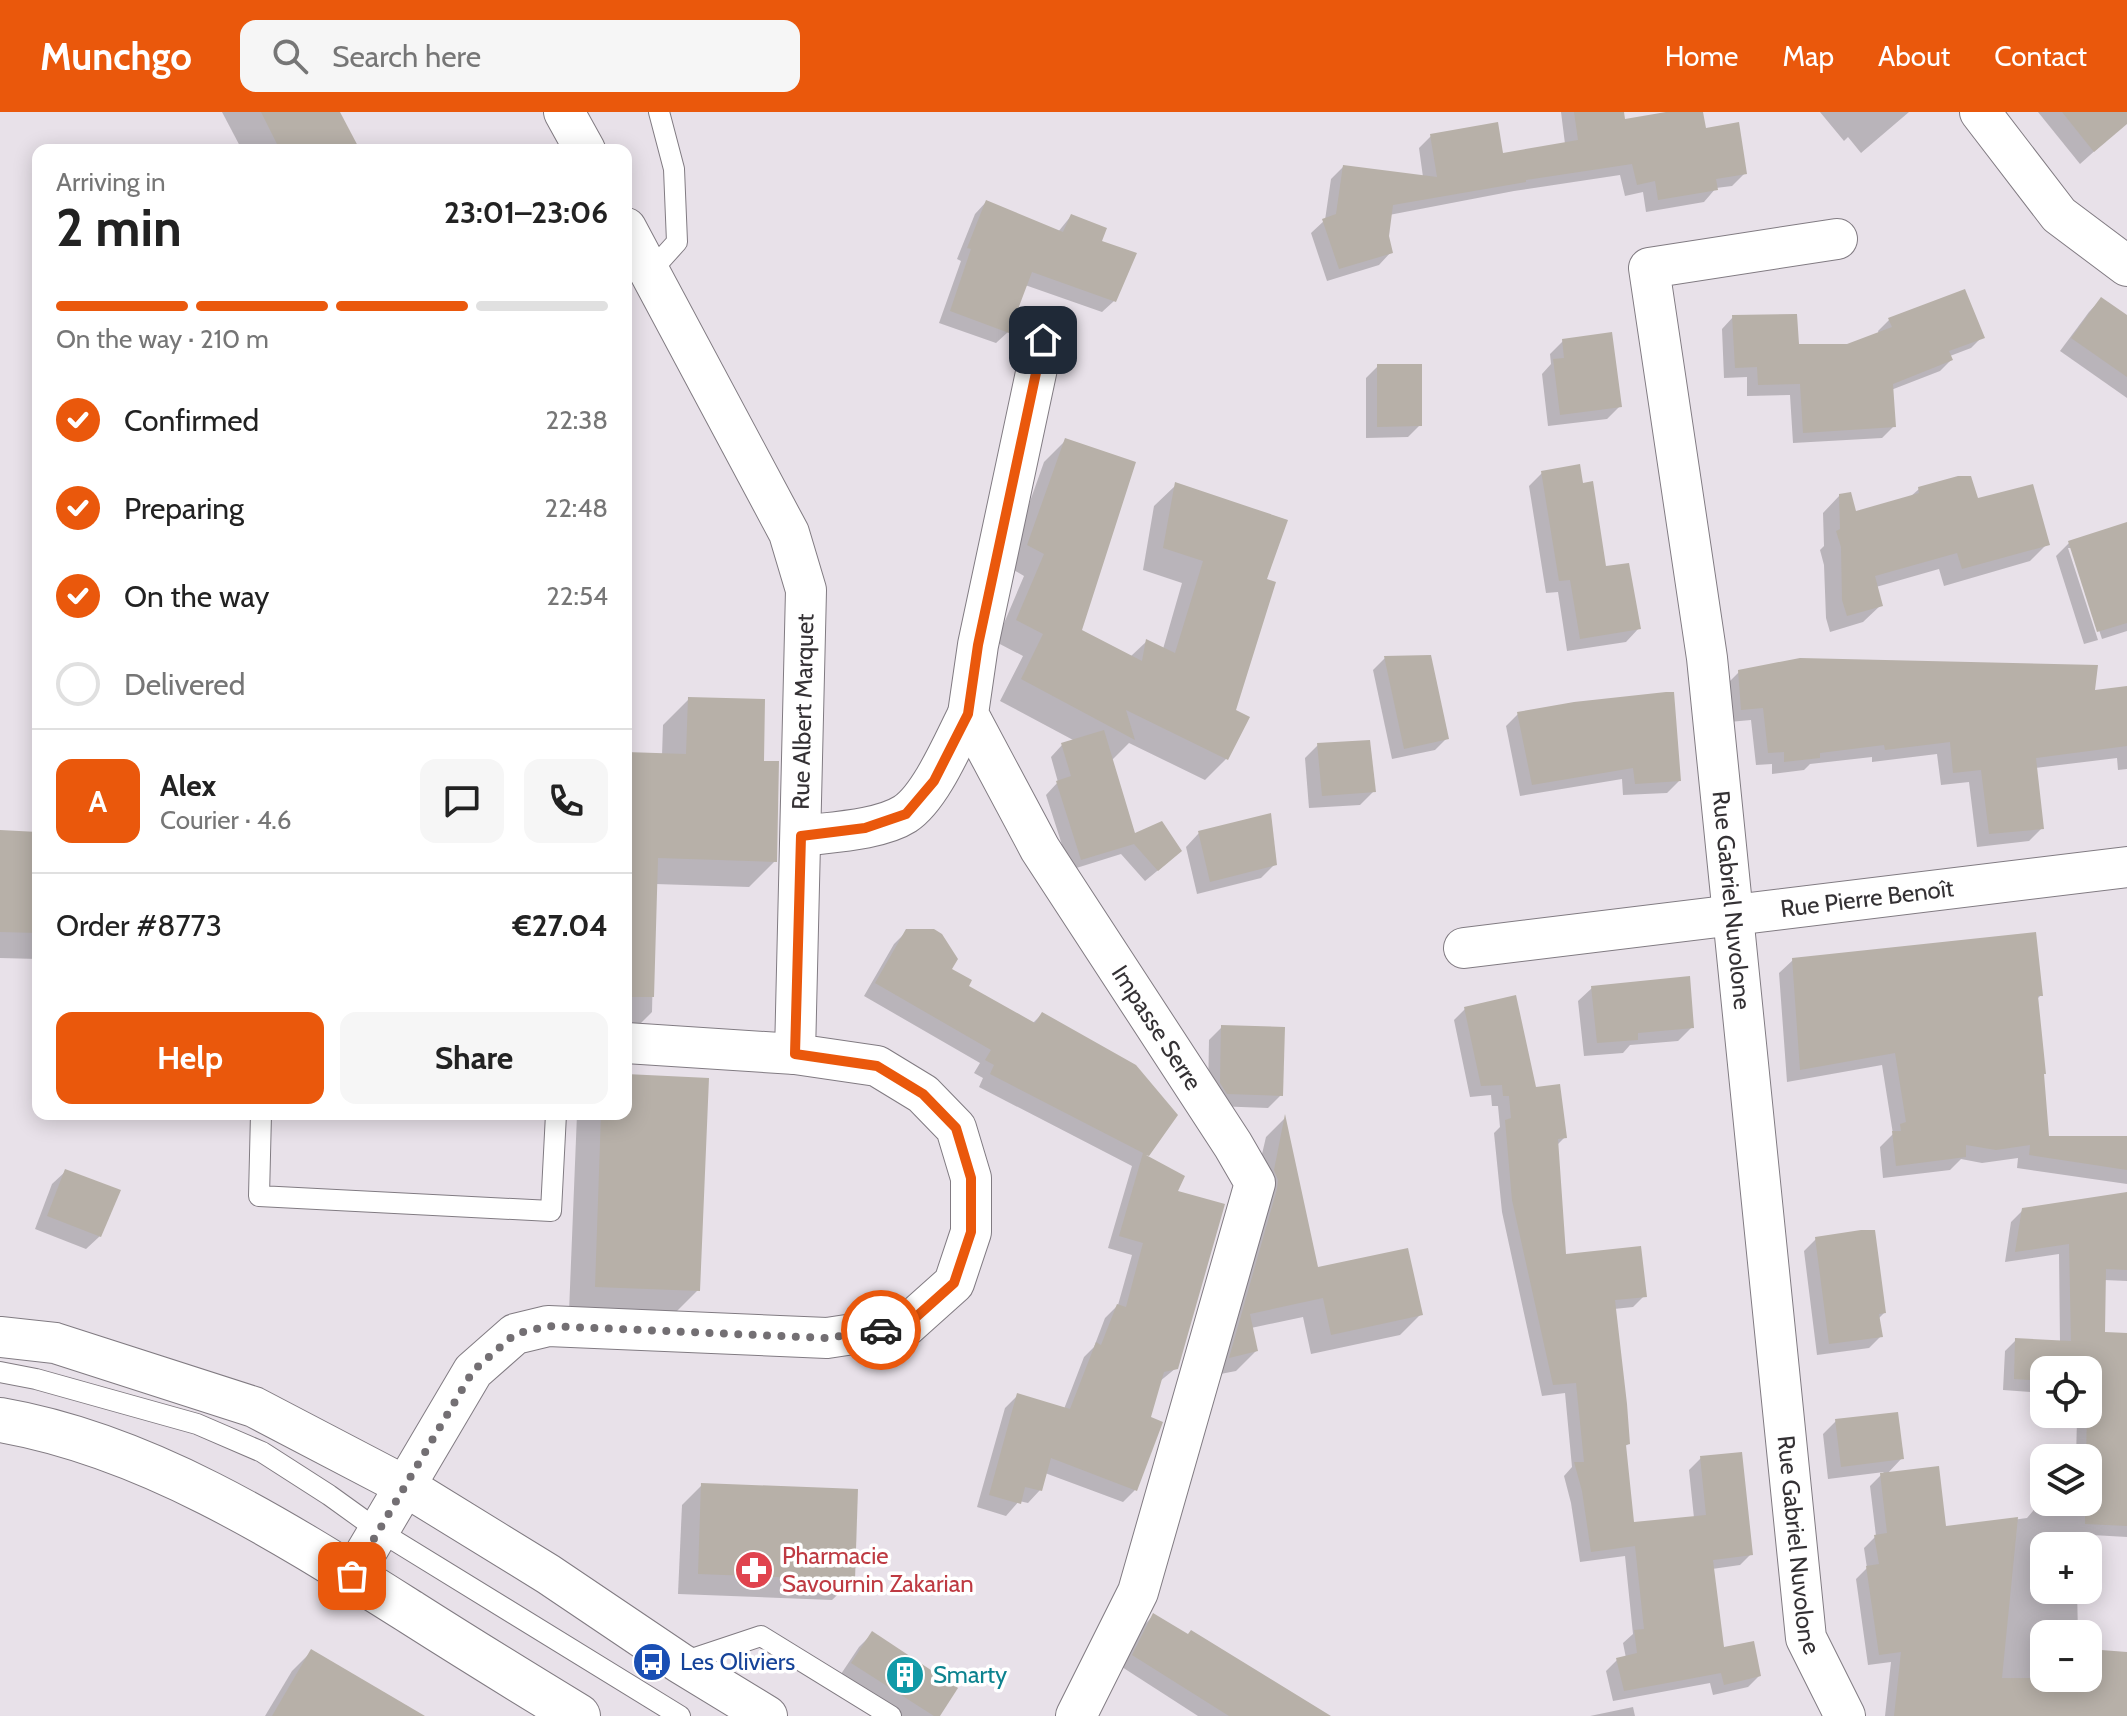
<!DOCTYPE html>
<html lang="en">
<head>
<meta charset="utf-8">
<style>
	body { margin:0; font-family:Cabin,sans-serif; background:#f6f6f6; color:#222; height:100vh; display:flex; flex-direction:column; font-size:30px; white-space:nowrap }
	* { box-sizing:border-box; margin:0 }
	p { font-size:26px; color:#767676 }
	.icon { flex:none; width:44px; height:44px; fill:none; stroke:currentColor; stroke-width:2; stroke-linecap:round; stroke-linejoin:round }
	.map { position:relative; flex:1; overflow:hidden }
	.panel { position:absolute; left:32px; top:32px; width:600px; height:976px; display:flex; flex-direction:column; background:#fff; border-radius:16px; box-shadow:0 4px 20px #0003 }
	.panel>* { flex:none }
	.controls { position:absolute; left:2030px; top:1244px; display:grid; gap:16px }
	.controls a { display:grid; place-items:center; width:72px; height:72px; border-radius:16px; background:#fff; box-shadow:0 4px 20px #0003; font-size:40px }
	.pin { position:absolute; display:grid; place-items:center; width:68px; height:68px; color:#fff; margin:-34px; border-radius:16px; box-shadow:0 4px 12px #0006 }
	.courier { position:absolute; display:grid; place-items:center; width:80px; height:80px; margin:-40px; border:6px solid #ea580c; border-radius:50%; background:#fff; color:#222; box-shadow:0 2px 10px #0007 }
	.headline em { font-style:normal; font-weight:700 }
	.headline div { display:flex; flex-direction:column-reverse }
	.headline { display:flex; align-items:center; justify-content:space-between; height:136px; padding:0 24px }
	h1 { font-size:52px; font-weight:700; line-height:60px }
	.bar { display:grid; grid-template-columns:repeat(4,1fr); gap:12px 8px; align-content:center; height:96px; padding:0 24px }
	.bar i { height:10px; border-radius:6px; background:#e0e0e0 }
	.bar .active { background:#ea580c }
	.bar p { grid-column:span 4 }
	.line { display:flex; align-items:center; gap:20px; padding:0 24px; border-top:2px solid #e0e0e0 }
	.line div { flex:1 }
	.round { display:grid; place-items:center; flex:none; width:84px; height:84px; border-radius:16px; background:#f6f6f6 }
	ol { padding:0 24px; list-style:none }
	li { display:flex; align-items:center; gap:24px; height:88px }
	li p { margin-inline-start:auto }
	li .icon { padding:8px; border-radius:50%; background:#ea580c; color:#fff; stroke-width:4 }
	li:last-child { color:#767676 }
	li i { width:44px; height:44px; border:4px solid #e0e0e0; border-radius:50% }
	.button { display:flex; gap:16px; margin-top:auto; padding:16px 24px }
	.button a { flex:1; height:92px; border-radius:16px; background:#ea580c; color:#fff; font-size:32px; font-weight:700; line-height:92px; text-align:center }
	.button a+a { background:#f6f6f6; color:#222 }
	header { display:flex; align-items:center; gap:48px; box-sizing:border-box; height:112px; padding:0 40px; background:#ea580c; color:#fff }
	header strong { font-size:38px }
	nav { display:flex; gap:44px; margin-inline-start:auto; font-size:28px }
	.search { width:560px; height:72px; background:#f6f6f6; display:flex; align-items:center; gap:20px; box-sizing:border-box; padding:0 28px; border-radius:16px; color:#767676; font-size:30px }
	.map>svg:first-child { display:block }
	.shadow { fill:#0003 }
	.building { fill:#b7b0a8 }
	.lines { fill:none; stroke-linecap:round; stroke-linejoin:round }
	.service-casing { stroke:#817b82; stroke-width:22 }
	.minor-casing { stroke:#817b82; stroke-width:42 }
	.tertiary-casing { stroke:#817b82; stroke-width:46 }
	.service { stroke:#fff; stroke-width:20 }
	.minor { stroke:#fff; stroke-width:40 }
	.tertiary { stroke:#fff; stroke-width:44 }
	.done { stroke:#736f73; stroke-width:8; stroke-dasharray:0 14.4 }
	.route { stroke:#ea580c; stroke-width:10 }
	.labels { text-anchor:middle; stroke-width:7; stroke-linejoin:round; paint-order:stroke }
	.street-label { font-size:24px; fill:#343134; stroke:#fff }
	.health-label { font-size:24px; fill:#be3a42; stroke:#fff; text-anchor:start }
	.transit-label { font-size:24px; fill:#164399; stroke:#fff; text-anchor:start }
	.culture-label { font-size:24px; fill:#0d838f; stroke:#fff; text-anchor:start }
</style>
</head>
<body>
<header>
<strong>Munchgo</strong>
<div class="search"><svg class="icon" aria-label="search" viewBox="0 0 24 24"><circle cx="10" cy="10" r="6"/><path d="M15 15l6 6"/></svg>Search here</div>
<nav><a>Home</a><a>Map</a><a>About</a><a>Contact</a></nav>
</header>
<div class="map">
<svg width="2127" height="1604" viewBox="0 0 2127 1604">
	<rect width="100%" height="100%" fill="#e8e1e9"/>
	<!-- shadow -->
	<g class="shadow">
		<path d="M222,0H338L357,38H242Z"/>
		<path d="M1561,0H1622L1623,9L1679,0H1701L1704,18L1745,61L1732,74L1716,76L1704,90L1646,100L1643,80L1625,84L1620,63L1514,79L1389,103L1387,124L1391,140L1379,153L1327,169L1311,121L1325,108L1331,67L1343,55L1423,65L1419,36L1431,24L1501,43L1565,32Z"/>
		<path d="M1820,0H1909L1861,41L1848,25L1844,29Z"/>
		<path d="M2038,0H2127V10L2080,52Z"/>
		<path d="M986,90L1058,120L1071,104L1100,130L1114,189L1102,200L1025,173L1008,220L996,231L939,211L961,149L957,147L975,102Z"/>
		<path d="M1963,180L1982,225L1971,236L1950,244L1951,248L1940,259L1891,278L1893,315L1882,326L1793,331L1790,283L1747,284V265L1724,266L1722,217L1733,205L1797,234H1848L1879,222L1878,219L1889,208Z"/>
		<path d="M2101,187L2127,206V286L2060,239L2089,200Z"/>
		<path d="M1563,229L1620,294L1607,307L1548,314L1542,262L1551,252L1550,242Z"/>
		<path d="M1378,254L1420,313L1408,325L1366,326V266Z"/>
		<path d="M1065,329L1080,519L1130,545L1147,529L1163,537L1182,471L1143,458L1154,394L1176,373L1265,468L1233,599L1226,647L1205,668L1129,631L1111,649L1134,724L1168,750L1145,769L1121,742L1070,758L1046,683L1058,670L1051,645L1062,633L1075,629L1000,589L1023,544L996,530L1024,464L1007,454L1044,350Z"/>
		<path d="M1542,361L1605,457L1639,516L1626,530L1567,539L1558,480L1546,481L1529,374Z"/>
		<path d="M1919,377L1977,389L2047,432L2030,449L1944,474L1939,457L1876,475L1881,493L1863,510L1830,520L1826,506L1824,453L1820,438L1824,434L1823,401L1840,383L1855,402L1910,385Z"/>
		<path d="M2127,412V519L2102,527L2072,436H2068L2098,528L2084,532L2056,444L2069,431Z"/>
		<path d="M1385,546L1447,626L1435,638L1392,647L1373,558Z"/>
		<path d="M1739,560L2093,580L2127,577V657L2118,658L2117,646L2035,656L2042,716L2029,729L1977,735L1969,670L1941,673L1937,642L1872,650V645L1810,652L1804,658L1772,662V652L1756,653L1751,608L1729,610L1726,573Z"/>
		<path d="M689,587L775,749L749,775L655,772L652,900L626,926V642L662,644L663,613Z"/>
		<path d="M1518,602L1679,669L1667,681L1623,683L1622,667L1520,684L1506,614Z"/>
		<path d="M1318,633L1374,679L1360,693L1309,696L1305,646Z"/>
		<path d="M0,720L38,722V847L0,846Z"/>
		<path d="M1199,721L1275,752L1261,766L1197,782L1186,735Z"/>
		<path d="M907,819L966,875L1032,912L1042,902L1176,1003L1145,1044L1176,1081V1256L1159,1270L1148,1306L1135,1378L1123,1390L1045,1361L1040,1378L1028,1391L1019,1389L1006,1404L977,1395L1005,1296L1017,1284L1064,1297L1084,1245L1094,1235L1105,1206L1118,1193L1132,1143L1108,1136L1132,1054L979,975L983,966L974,961L980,951L864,884L894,832Z"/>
		<path d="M1793,848L2041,883L2036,888L2047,1026H2127V1072L2017,1056L2018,1046L1982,1051L1961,1047L1950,1058L1883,1066L1880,1035L1893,1022L1882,953L1787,970L1779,861Z"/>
		<path d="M1592,876L1692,915L1678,929L1630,933L1623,941L1584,944L1578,889Z"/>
		<path d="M1465,897L1535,977L1565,1025L1556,1034L1564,1144L1644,1184L1633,1195L1614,1197L1628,1332L1624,1335L1632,1412L1694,1406L1689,1358L1701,1346L1751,1442L1740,1453L1712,1457L1722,1538L1759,1564L1748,1575L1713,1583L1710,1571L1613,1589L1606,1559L1617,1548L1626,1546L1623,1531L1633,1522L1625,1444L1580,1450L1571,1391L1564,1364L1572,1355L1565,1281L1542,1284L1502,1100L1494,1021L1500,1015L1498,994H1492L1491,983L1470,985L1454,908Z"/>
		<path d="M1222,915L1281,983L1268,996L1214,994L1208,984L1209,928Z"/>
		<path d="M626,964L698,1178L672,1204L569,1200L577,1002H626Z"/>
		<path d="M1284,1007L1317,1158L1421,1202L1400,1223L1311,1242L1303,1205L1251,1216L1256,1239L1236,1259L1210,1264L1266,1025Z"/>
		<path d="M66,1059L100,1124L86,1137L35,1117L52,1072Z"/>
		<path d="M2127,1082V1169L2104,1168L2103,1222L2127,1223V1425L2075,1422L2076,1434H2044V1478H2077L2078,1522H2044V1566H2088V1539L2127,1542V1604H1885L1891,1550L1868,1553L1856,1467L1867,1456L1864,1436L1876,1424L1870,1374L1884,1360L1828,1367L1823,1322L1836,1309L1902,1346L1886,1363L1945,1417L2027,1406L2038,1393L2088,1390V1346H2076L2077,1307H2063V1302H2088V1258H2044V1281L2003,1278L2005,1239L2016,1228L2060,1231L2059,1142L2005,1150L2011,1110L2023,1098Z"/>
		<path d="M1816,1127L1884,1201L1878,1207L1881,1224L1869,1236L1817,1243L1804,1139Z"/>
		<path d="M702,1373L853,1468L832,1488L678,1482L682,1393Z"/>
		<path d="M1153,1504L1329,1604H1198L1122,1555L1141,1516Z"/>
		<path d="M872,1522L938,1604H901L839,1565L859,1535Z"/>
		<path d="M312,1539L382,1604H265L292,1559Z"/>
		<path d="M1633,1595L1635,1604H1590Z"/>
	</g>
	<!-- building -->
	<g class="building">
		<path d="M261,0H340L360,38H280Z"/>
		<path d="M1574,0H1624L1625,7L1666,0H1703L1706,16L1739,10L1747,62L1716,67L1718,78L1658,88L1655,69L1637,73L1632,52L1526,68V70L1393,93L1389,124L1393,141L1339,157L1322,107L1336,102L1343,53L1437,65L1430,22L1498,10L1503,41L1578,28Z"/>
		<path d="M2062,0H2127V12L2094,40Z"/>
		<path d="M986,88L1063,120L1071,102L1107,116L1102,129L1137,141L1116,190L1032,160L1009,221L950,199L971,137L967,136Z"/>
		<path d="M1965,177L1985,226L1949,239L1953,248L1893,272L1896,315L1803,321L1800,272L1758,273L1757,255L1735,256L1732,203L1797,202L1799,232H1847L1892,215L1888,206Z"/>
		<path d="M2101,185L2127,203V265L2071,226Z"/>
		<path d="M1612,220L1622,295L1560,303L1553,247L1564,246L1562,227Z"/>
		<path d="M1377,252H1422V314L1377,315Z"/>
		<path d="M1065,326L1136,350L1082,518L1142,549L1146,527L1175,541L1203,449L1163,436L1175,370L1288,408L1267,467L1276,470L1236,598L1250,605L1228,648L1126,598L1135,628L1021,567L1043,522L1016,508L1044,442L1027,433Z"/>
		<path d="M1580,352L1583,371L1593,369L1606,454L1629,451L1641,517L1580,527L1570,468L1559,469L1541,359Z"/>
		<path d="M1958,364H1971L1978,386L2033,372L2050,433L1962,457L1957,441L1875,464L1883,494L1847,504L1842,488L1841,435L1836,419L1840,417L1839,382L1851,380L1856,399L1919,381L1918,375Z"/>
		<path d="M2127,410V511L2097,520L2068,429Z"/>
		<path d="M1431,543L1449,627L1404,637L1384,544Z"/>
		<path d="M1800,546L2098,553L2095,578L2127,574V634L2036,646L2044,717L1989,722L1981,658L1953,661L1950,630L1885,638L1884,633L1820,641V646L1784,650V640L1768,641L1763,596L1741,598L1738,558Z"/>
		<path d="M1666,580H1674L1681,669L1635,672L1633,656L1532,673L1517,600L1574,590Z"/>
		<path d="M688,585L765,587L764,649H779L777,750L658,746L654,885H626V640L686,642Z"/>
		<path d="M1104,618L1135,721L1162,709L1182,739L1158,759L1134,732L1081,748L1056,669L1071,664L1061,631Z"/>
		<path d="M1370,628L1376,680L1322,684L1317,631Z"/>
		<path d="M1271,701L1277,753L1210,770L1198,719Z"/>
		<path d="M0,718L38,720V821L0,820Z"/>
		<path d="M906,817H934L942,822L958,847L952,857L972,868L969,874L1035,911L1042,900L1136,953L1178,1003L1149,1044L1146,1043L1185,1064L1178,1079L1225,1092L1178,1257L1164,1260L1151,1305L1163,1310L1137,1379L1051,1346L1042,1379L1025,1375L1021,1392L989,1383L1017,1281L1070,1297L1096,1230L1101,1233L1117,1192L1126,1195L1143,1131L1119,1124L1143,1041L990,962L994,953L985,948L991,938L875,871Z"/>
		<path d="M2036,820L2043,884H2038L2046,962H2044L2049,1024H2127V1058L2029,1043L2030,1033L1996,1038L1966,1033V1045L1896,1054L1892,1019H1901L1900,1012L1906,1010L1895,941L1800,958L1792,846Z"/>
		<path d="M1690,864L1694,916L1638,921V928L1597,931L1591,874Z"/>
		<path d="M1516,883L1536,975L1560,972L1567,1026L1558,1027L1566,1142L1641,1134L1647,1185L1615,1188L1627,1292L1630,1332L1626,1333L1634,1410L1706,1403L1700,1344L1742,1340L1753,1443L1713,1448L1724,1535L1754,1529L1761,1564L1724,1573L1721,1561L1624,1579L1616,1546L1637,1541L1634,1518L1644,1517L1635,1434L1591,1440L1582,1379L1574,1350H1584L1576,1271L1553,1273L1512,1088L1505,1008L1511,1006L1509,984H1503L1502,973L1481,974L1464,895Z"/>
		<path d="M1221,913L1285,915L1283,984L1227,982L1220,971Z"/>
		<path d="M626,962L709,966L700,1179L595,1175L601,1002H626Z"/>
		<path d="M1285,1002L1318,1155L1408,1136L1423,1203L1331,1223L1323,1186L1250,1202L1258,1239L1229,1246L1277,1077L1278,1068L1274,1058Z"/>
		<path d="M65,1057L121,1078L101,1125L47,1104Z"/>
		<path d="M2127,1080V1158L2106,1157L2105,1220L2127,1221V1414L2085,1412V1390H2088V1346H2086L2088,1258H2044V1269L2014,1267L2015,1226L2071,1229L2069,1132L2015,1140L2022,1096Z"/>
		<path d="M1861,1118H1875L1886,1201L1879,1202L1883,1225L1829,1232L1815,1125Z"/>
		<path d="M1898,1300L1904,1347L1841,1355L1835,1307Z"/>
		<path d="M1939,1354L1946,1414L2018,1405L2002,1566H2088V1537L2127,1540V1604H1894L1901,1540L1879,1543L1866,1454L1879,1452L1874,1423L1887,1421L1880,1361Z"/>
		<path d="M701,1371L858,1377L855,1468L698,1462Z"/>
		<path d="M1153,1501L1188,1522L1191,1518L1331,1604H1229L1132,1543Z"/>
		<path d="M872,1519L958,1576L940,1604H934L851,1551Z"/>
		<path d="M311,1537L425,1604H272Z"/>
	</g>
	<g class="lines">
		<!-- service casing -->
		<g class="service-casing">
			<g id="service">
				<path d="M650,160L677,130L674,57L659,0"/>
				<path d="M261,1002L259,1084L551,1099L556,1002"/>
				<path d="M0,1260L36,1267L197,1312L262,1340L329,1383L379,1419L680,1604"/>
				<path d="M680,1551L761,1524L891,1604"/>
			</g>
		</g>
		<!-- minor casing -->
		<g class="minor-casing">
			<g id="minor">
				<path d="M564,0L585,38"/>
				<path d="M1980,0L2059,103L2127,154"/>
				<path id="s1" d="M1837,127L1649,156L1707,546L1806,1526L1845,1604"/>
				<path id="s2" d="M1043,228L978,533L968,602L1040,737L1233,1033L1255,1071L1138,1480L1076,1604"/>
				<path d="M801,724C831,720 880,718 905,702C931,685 954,629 968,602"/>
				<path id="s3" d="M1464,836L2127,755"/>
				<path d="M626,931L795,942"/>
				<path d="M0,1225L55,1231L254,1295L405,1374L548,1462L680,1551L767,1604"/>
				<path id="s4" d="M352,1464L473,1259L515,1222L548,1214L827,1226L906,1214L954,1171L971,1120V1066L956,1016L923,982L877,954L795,942L806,478L789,421L626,116"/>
			</g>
		</g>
		<!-- tertiary casing -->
		<g class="tertiary-casing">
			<path id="tertiary" d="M0,1308C150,1334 285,1421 412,1501C467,1536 522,1570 578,1604"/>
		</g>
		<!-- service -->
		<use href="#service" class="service"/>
		<!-- minor -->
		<use href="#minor" class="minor"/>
		<!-- tertiary -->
		<use href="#tertiary" class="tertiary"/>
	</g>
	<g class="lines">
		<!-- done -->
		<path class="done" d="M352,1464L473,1259L515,1222L548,1214L827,1226L881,1218"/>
		<!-- route -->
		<path class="route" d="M881,1218L906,1214L954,1171L971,1120V1066L956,1016L923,982L877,954L795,942L801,724L865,716L906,702L934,669L968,602L978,533L1043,228"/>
	</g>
	<!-- icons -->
	<defs>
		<g id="pharmacy-disc" transform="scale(2)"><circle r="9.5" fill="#e0444e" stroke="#fff"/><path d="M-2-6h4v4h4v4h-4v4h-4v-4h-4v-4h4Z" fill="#fff"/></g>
		<g id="bus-disc" transform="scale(2)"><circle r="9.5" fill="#1a4fb4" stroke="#fff"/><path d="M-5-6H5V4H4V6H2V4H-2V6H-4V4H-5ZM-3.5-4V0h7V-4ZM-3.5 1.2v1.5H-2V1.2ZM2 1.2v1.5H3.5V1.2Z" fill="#fff"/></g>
		<g id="building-disc" transform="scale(2)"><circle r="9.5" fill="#0f9aa8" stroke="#fff"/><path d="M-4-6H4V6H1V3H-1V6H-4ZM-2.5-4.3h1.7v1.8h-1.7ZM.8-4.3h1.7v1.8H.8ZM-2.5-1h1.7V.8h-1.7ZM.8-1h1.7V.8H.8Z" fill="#fff"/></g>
	</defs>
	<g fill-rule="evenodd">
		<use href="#pharmacy-disc" x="754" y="1458"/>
		<use href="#bus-disc" x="652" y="1550"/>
		<use href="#building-disc" x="905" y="1563"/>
	</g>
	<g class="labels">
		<!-- street labels -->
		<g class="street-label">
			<text dy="8" stroke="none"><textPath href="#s4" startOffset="1438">Rue Albert Marquet</textPath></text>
			<text dy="8" stroke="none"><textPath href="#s3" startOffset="406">Rue Pierre Benoît</textPath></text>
			<text dy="8" stroke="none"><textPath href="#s1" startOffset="828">Rue Gabriel Nuvolone</textPath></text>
			<text dy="8" stroke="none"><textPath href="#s2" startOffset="748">Impasse Serre</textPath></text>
			<text dy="8" stroke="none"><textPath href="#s1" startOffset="1476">Rue Gabriel Nuvolone</textPath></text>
		</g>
		<!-- health labels -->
		<g class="health-label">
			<text x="782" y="1452">Pharmacie<tspan x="782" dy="28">Savournin Zakarian</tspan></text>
		</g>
		<!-- transit labels -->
		<g class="transit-label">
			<text x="680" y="1558">Les Oliviers</text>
		</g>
		<!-- culture labels -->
		<g class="culture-label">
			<text x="933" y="1571">Smarty</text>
		</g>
	</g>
</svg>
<div class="controls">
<a><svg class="icon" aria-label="locate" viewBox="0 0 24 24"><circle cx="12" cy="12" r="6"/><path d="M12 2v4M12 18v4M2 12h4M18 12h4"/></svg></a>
<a><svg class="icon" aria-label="layers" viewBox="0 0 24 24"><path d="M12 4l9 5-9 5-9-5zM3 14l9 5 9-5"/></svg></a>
<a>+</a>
<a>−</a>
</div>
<div class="pin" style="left:352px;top:1464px;background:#ea580c"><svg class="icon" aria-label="bag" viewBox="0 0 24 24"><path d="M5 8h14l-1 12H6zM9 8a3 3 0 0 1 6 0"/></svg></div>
<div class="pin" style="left:1043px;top:228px;background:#1f2937"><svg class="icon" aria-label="home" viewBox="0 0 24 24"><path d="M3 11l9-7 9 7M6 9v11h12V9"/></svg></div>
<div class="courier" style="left:881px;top:1218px"><svg class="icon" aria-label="car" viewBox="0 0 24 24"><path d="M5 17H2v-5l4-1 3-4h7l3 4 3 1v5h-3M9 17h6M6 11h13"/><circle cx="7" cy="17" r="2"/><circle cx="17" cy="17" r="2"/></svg></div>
<section class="panel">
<div class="headline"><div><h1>2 min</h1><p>Arriving in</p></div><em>23:01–23:06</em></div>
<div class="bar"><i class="active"></i><i class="active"></i><i class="active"></i><i></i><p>On the way · 210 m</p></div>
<ol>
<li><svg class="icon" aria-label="check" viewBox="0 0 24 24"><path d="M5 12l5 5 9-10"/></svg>Confirmed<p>22:38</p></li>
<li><svg class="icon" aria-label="check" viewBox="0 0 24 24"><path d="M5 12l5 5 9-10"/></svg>Preparing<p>22:48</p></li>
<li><svg class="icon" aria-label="check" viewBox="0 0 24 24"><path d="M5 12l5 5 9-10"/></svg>On the way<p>22:54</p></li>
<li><i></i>Delivered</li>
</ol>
<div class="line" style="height:144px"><b class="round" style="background:#ea580c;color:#fff">A</b><div><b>Alex</b><p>Courier · 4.6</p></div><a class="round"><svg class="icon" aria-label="chat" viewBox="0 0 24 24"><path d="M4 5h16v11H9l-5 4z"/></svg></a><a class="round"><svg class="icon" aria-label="phone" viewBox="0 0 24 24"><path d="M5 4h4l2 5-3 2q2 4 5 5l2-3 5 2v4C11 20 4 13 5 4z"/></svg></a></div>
<div class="line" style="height:104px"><div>Order #8773</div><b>€27.04</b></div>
<div class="button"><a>Help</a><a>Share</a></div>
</section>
</div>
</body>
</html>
